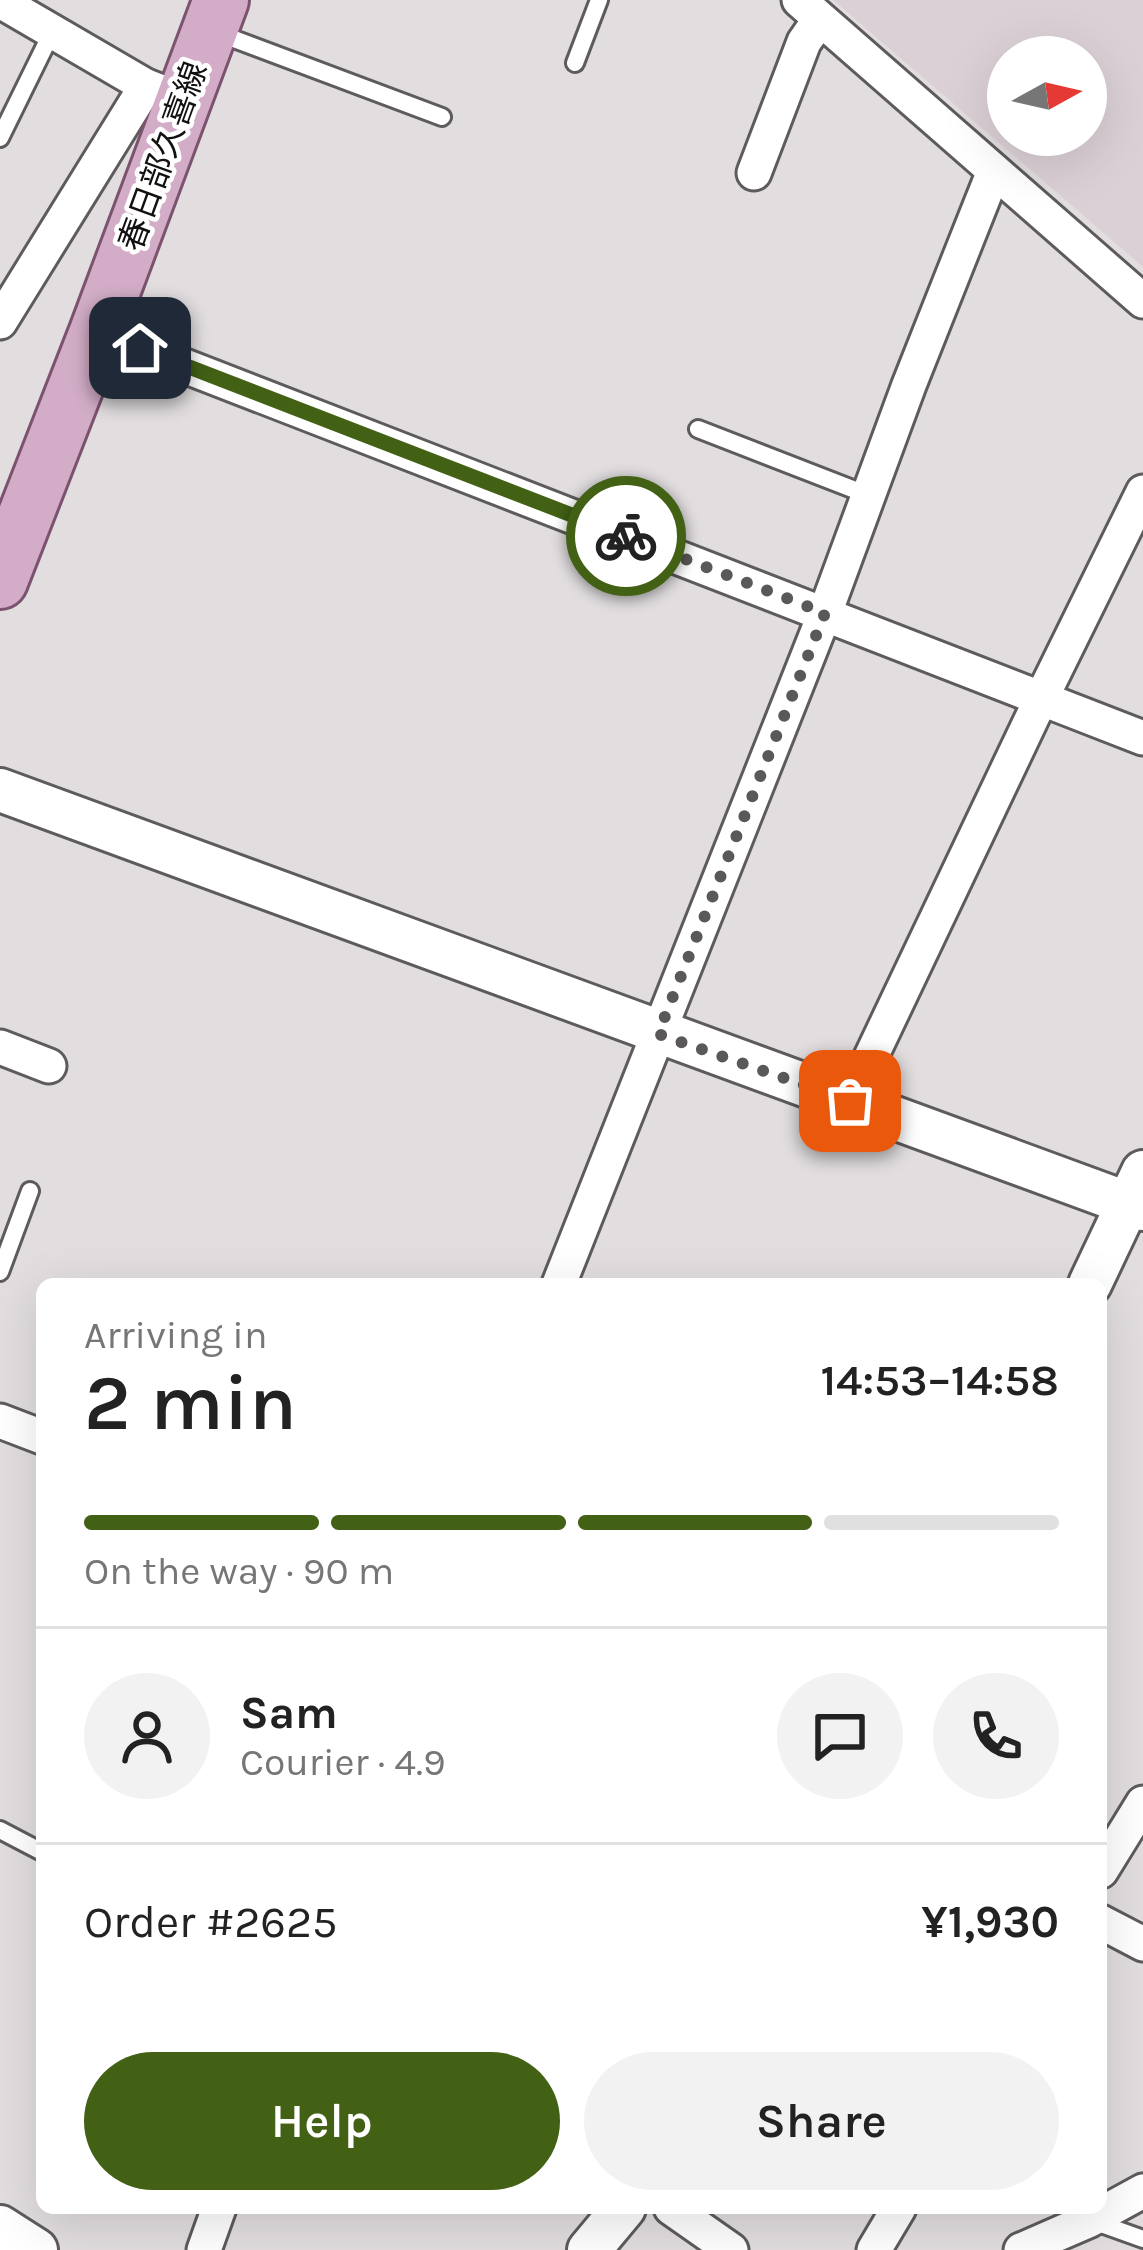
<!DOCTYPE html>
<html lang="en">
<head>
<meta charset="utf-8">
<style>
	body { margin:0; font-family:Karla,"Noto Sans JP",sans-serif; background:#f2f2f2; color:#222; height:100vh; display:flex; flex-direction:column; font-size:45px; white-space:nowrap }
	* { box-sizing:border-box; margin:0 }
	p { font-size:39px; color:#767676 }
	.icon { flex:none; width:66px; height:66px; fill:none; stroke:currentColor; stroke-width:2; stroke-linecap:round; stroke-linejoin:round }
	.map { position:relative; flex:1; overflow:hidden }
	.drawer { position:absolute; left:36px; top:1278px; width:1071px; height:936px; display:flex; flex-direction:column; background:#fff; border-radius:18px; box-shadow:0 12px 48px #0002 }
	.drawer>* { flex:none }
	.needle { width:78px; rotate:82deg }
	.fabs { position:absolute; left:987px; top:36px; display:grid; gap:24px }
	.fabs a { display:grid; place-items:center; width:120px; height:120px; border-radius:50%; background:#fff; box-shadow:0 12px 48px #0002; font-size:60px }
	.pin { position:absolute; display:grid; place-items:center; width:102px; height:102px; color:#fff; margin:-51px; border-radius:24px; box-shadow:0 6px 18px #0006 }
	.courier { position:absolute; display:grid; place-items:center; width:120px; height:120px; margin:-60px; border:9px solid #426115; border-radius:50%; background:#fff; color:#222; box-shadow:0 3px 15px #0007 }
	.head em { font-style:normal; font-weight:600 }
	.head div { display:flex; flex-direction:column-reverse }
	.head { display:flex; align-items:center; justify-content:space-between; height:204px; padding:0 48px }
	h1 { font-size:78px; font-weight:600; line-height:90px }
	.bar { display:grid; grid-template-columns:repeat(4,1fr); gap:18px 12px; align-content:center; height:144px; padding:0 48px }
	.bar i { height:15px; border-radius:9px; background:#e0e0e0 }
	.bar .selected { background:#426115 }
	.bar p { grid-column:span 4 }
	.line { display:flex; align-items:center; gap:30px; padding:0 48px; border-top:3px solid #e0e0e0 }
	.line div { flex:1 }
	.round { display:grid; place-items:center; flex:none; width:126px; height:126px; border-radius:63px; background:#f2f2f2 }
	.button { display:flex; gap:24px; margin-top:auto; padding:24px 48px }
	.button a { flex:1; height:138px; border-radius:72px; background:#426115; color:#fff; font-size:48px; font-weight:600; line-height:138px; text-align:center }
	.button a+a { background:#f2f2f2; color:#222 }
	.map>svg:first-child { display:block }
	.built { fill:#dbd0d6; fill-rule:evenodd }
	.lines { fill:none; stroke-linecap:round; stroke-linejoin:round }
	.service-casing { stroke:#5e5b5d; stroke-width:22 }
	.minor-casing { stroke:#5e5b5d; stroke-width:39 }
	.tertiary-casing { stroke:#5e5b5d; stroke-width:48 }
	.primary-casing { stroke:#7c536f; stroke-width:60 }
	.service { stroke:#fff; stroke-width:16 }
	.minor { stroke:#fff; stroke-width:33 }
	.tertiary { stroke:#fff; stroke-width:42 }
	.primary { stroke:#d3adc7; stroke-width:54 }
	.done { stroke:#5b5859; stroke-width:12; stroke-dasharray:0 21.6 }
	.route { stroke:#426115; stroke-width:15 }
	.labels { text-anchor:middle; stroke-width:9; stroke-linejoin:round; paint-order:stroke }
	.street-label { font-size:33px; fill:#121011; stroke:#fff }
</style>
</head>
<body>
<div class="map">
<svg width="1143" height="2250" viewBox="0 0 1143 2250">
	<rect width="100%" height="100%" fill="#e2dee0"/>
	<!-- built -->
	<path class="built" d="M833,0H1143V267ZM1008,57H1086V135H1008Z"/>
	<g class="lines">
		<!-- service casing -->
		<g class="service-casing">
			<g id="service">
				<path d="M218,33L442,117"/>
				<path d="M575,63L599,0"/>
				<path d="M0,138L52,32"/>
				<path d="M698,429L868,495"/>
				<path d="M0,1272L30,1191"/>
				<path d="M0,1830L42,1852"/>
				<path d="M1090,2220L1143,2239"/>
			</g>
		</g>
		<!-- minor casing -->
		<g class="minor-casing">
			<g id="minor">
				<path d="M799,0L1143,301"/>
				<path d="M0,1L146,86L164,93"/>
				<path d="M754,173L804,42L820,19"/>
				<path d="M0,322L146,86"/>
				<path d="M97,332L1143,738"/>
				<path d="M0,1047L49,1066"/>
				<path d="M850,1101L1041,699L1143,492"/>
				<path d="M559,1284L825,613L909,385L994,171"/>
				<path d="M0,1421L42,1437"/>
				<path d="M1101,1871L1143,1803"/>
				<path d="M1101,1922L1143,1944"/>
				<path d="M671,2208L731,2250"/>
				<path d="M204,2250L219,2208"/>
				<path d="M874,2250L899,2208"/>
				<path d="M1021,2250L1090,2220L1143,2191"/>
			</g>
		</g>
		<!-- tertiary casing -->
		<g class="tertiary-casing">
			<g id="tertiary">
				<path d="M0,790L1143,1209"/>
				<path d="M1090,1284L1143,1172"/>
				<path d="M0,2227L36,2250"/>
				<path d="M589,2250L624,2208"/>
			</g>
		</g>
		<!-- primary casing -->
		<g class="primary-casing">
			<path id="primary" d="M0,581L97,332L221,0"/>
		</g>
		<!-- service -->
		<use href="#service" class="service"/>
		<!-- minor -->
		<use href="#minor" class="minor"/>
		<!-- tertiary -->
		<use href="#tertiary" class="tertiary"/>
		<!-- primary -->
		<use href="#primary" class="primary"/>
	</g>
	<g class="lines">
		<!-- done -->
		<path class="done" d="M626,536L825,613L658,1034L850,1101"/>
		<!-- route -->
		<path class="route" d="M140,348L626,536"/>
	</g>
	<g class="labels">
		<!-- street labels -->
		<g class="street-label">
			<text transform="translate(162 156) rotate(-70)" y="12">春日部久喜線</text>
		</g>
	</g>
</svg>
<div class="fabs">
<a><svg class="needle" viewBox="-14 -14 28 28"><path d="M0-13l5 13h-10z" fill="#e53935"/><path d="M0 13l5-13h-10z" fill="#767676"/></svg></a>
</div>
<div class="pin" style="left:850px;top:1101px;background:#ea580c"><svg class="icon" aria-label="bag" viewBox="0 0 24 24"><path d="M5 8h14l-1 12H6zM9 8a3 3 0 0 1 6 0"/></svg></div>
<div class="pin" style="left:140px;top:348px;background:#1f2937"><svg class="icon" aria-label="home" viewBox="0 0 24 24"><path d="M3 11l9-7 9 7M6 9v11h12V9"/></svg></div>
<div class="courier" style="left:626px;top:536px"><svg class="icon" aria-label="bike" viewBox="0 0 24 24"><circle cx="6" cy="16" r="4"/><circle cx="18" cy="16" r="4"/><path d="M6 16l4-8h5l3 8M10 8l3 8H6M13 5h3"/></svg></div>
<section class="drawer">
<div class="head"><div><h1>2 min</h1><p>Arriving in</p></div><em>14:53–14:58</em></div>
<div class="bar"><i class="selected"></i><i class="selected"></i><i class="selected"></i><i></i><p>On the way · 90 m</p></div>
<div class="line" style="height:216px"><a class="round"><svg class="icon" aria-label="person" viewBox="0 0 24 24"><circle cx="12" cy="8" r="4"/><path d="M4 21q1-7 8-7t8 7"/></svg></a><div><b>Sam</b><p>Courier · 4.9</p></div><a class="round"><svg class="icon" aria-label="chat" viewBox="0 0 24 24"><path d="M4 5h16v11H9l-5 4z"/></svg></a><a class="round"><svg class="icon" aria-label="phone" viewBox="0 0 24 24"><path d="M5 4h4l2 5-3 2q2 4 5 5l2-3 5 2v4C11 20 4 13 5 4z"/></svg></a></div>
<div class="line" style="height:156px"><div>Order #2625</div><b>¥1,930</b></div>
<div class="button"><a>Help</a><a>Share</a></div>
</section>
</div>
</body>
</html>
